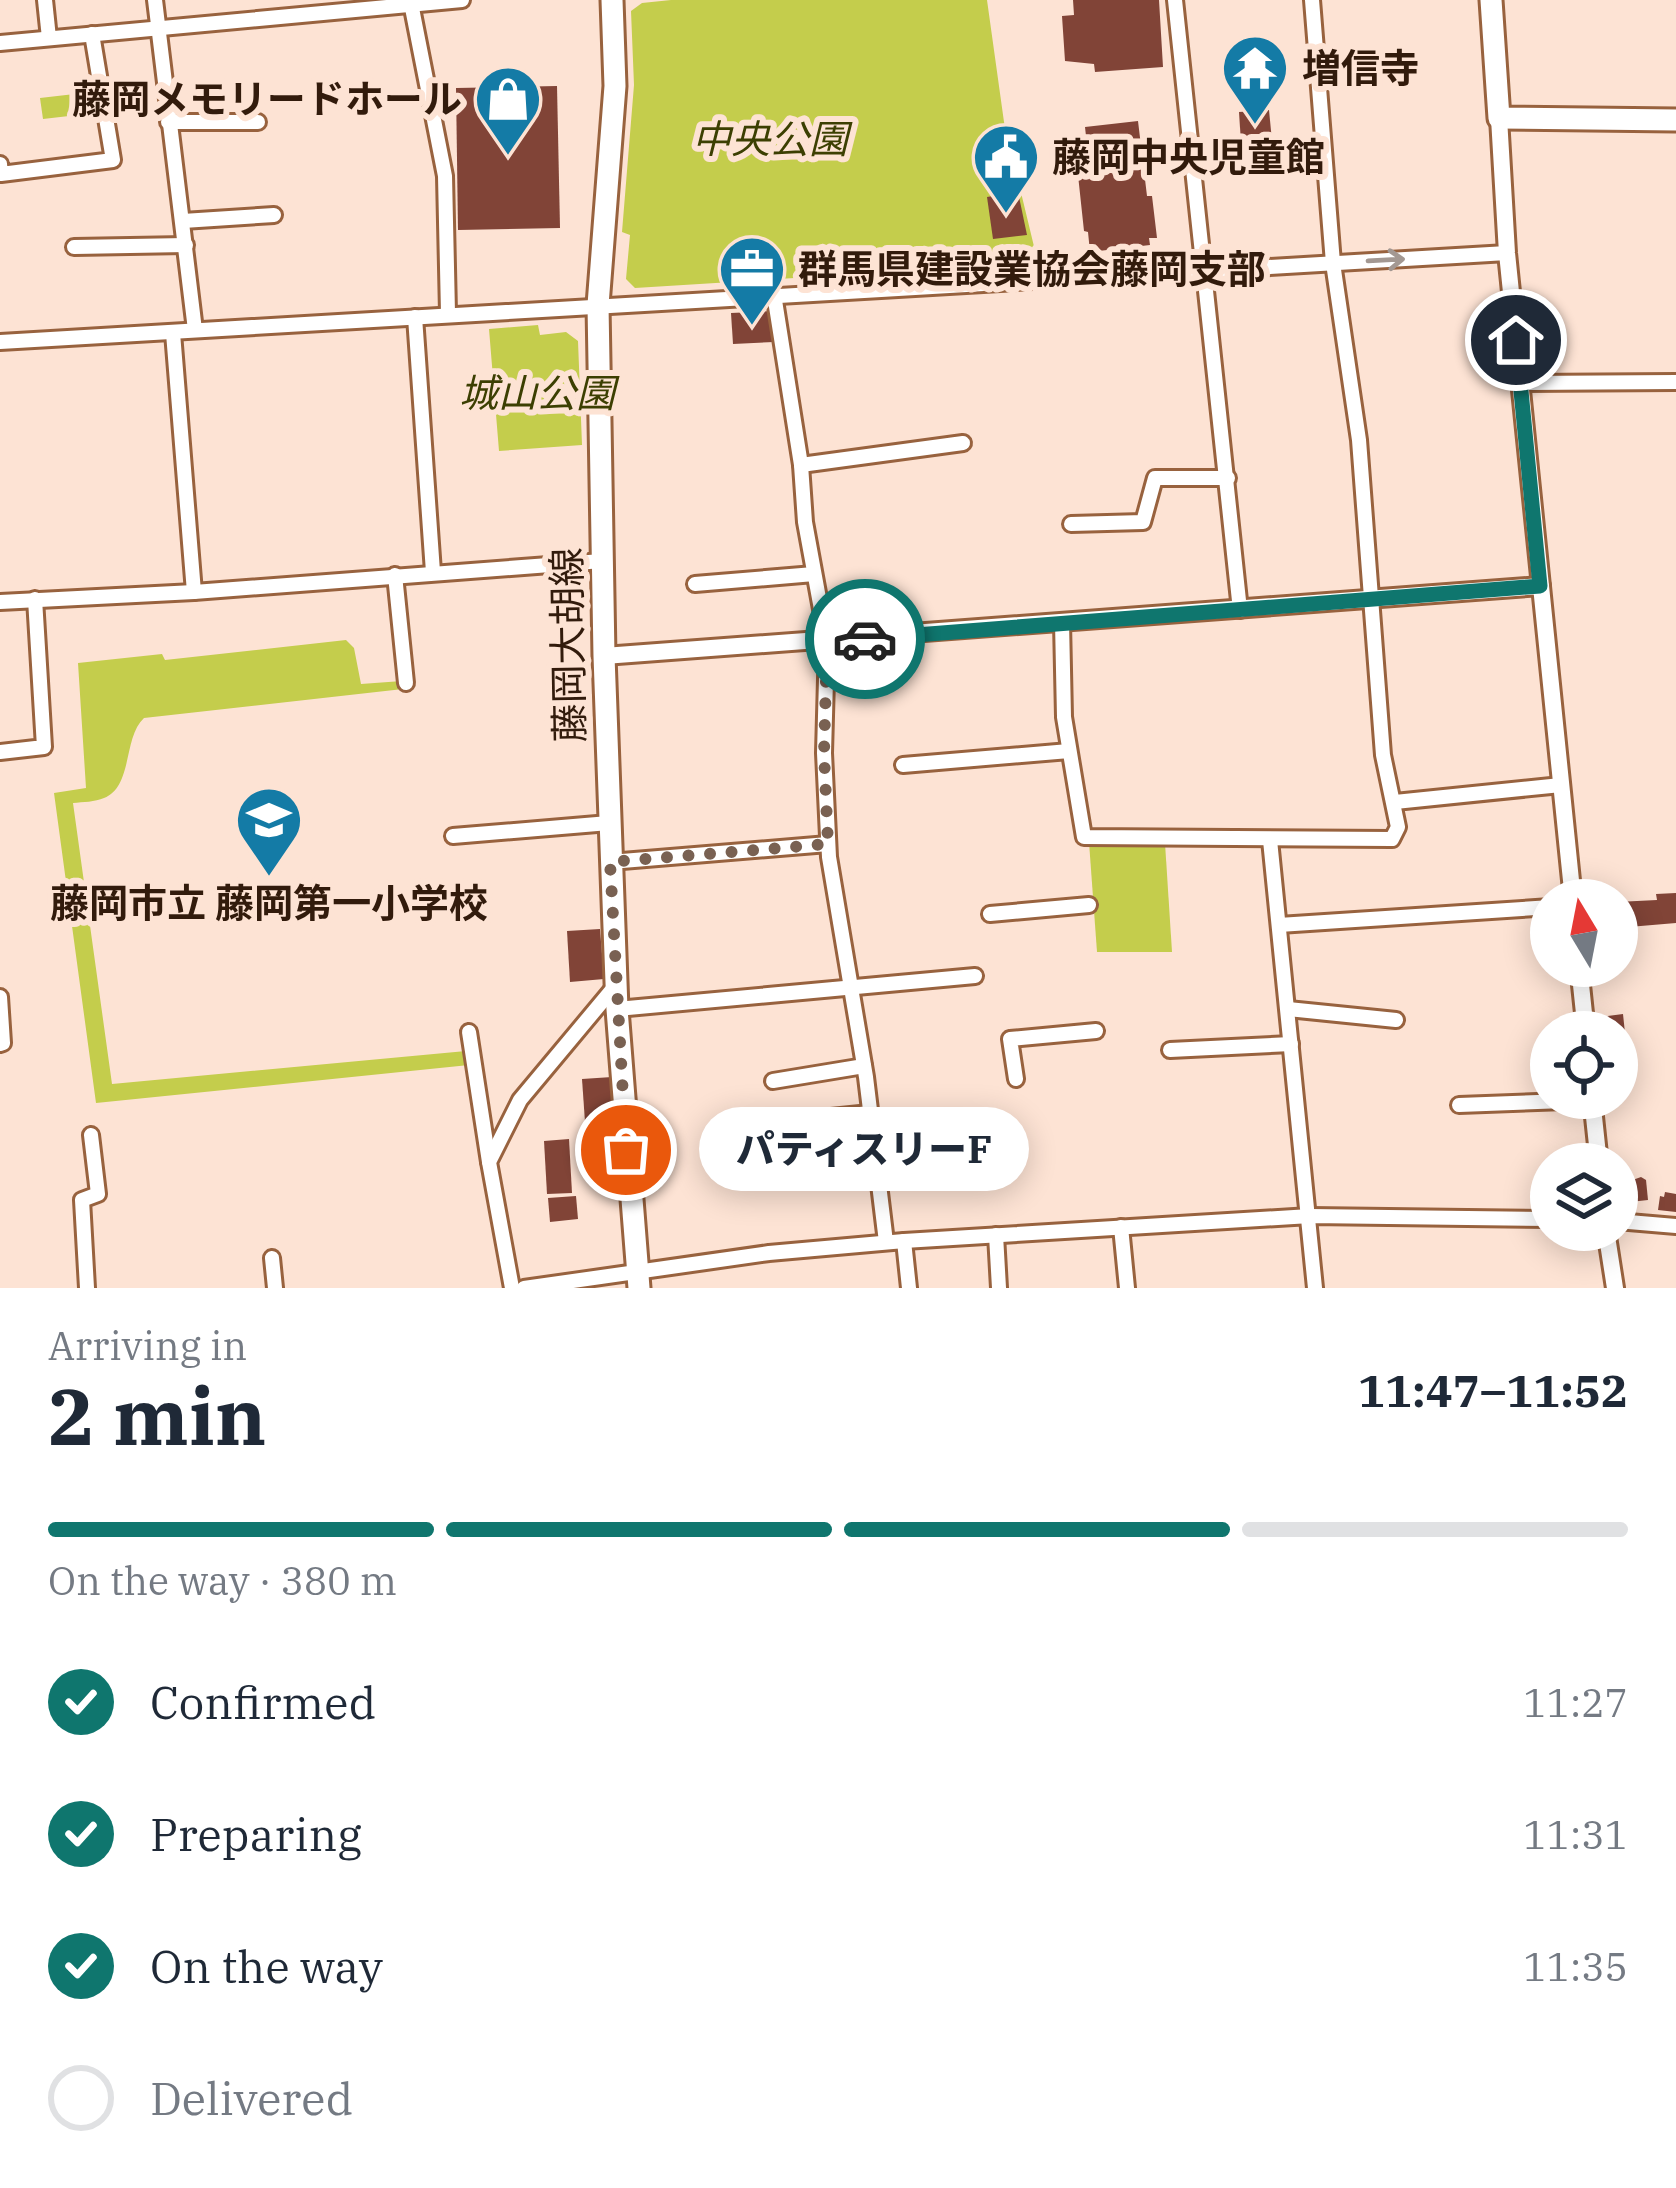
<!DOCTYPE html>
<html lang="en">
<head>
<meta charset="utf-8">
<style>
	body { margin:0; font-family:"IBM Plex Serif","Noto Sans JP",serif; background:#f2f2f3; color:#1f2937; height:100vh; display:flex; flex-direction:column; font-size:45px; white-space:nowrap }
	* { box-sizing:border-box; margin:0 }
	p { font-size:39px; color:#747a83 }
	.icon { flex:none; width:66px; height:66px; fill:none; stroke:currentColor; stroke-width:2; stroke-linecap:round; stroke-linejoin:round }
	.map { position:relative; height:1288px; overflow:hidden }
	.side { display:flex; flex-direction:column; background:#fff; flex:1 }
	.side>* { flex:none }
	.needle { width:78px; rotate:350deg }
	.tools { position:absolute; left:1530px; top:879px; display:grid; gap:24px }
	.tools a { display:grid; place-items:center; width:108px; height:108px; border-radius:50%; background:#fff; box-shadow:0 6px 30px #0003; font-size:60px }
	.pin { position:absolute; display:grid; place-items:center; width:102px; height:102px; color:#fff; margin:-51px; border:6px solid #fff; border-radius:50%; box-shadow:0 3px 12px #0007 }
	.courier { position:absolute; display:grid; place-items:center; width:120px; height:120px; margin:-60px; border:9px solid #0f766e; border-radius:50%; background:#fff; color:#222; box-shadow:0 3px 15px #0007 }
	.bubble { position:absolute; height:84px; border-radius:42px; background:#fff; box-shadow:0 6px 30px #0003; font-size:39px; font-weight:800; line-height:84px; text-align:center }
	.head em { font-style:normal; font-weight:800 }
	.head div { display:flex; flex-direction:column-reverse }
	.head { display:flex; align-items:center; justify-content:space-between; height:204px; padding:0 48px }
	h1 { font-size:78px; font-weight:800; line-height:90px }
	.bar { display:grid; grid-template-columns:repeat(4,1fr); gap:18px 12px; align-content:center; height:144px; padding:0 48px }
	.bar i { height:15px; border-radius:9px; background:#e0e1e3 }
	.bar .current { background:#0f766e }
	.bar p { grid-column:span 4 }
	ol { padding:0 48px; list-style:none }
	li { display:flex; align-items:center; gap:36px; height:132px }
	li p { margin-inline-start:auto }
	li .icon { padding:12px; border-radius:50%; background:#0f766e; color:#fff; stroke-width:4 }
	li:last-child { color:#747a83 }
	li i { width:66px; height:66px; border:6px solid #e0e1e3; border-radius:50% }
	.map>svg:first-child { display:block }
	.green { fill:#c4cd4c }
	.building { fill:#814437 }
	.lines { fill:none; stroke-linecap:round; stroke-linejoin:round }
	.minor-casing { stroke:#98623e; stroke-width:20 }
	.tertiary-casing { stroke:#98623e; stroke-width:22 }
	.primary-casing { stroke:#98623e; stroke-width:27 }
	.minor { stroke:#fff; stroke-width:14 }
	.tertiary { stroke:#fff; stroke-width:16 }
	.primary { stroke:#fff; stroke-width:21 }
	.oneway { stroke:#a39892 }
	.done { stroke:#796152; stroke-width:12; stroke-dasharray:0 21.6 }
	.route { stroke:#0f766e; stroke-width:15 }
	.labels { text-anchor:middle; stroke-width:12; stroke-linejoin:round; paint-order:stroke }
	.poi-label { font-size:39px; font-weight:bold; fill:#321b0c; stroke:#fde3d4; text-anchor:start }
	.park-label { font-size:39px; font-style:italic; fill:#3c3f02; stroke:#fde3d4 }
	.street-label { font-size:39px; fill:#321b0c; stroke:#fde3d4 }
</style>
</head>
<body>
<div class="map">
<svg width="1676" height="1288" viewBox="0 0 1676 1288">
	<rect width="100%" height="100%" fill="#fde3d4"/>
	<!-- green -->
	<g class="green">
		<path d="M671,0H987L1004,122L1038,263L635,288L626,279L630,235L622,232L634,85L631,11L642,3Z"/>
		<path d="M92,92L95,113L43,119L40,98Z"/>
		<path d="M538,325L540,335L566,332L578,341L582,445L499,451L489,329Z"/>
		<path d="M346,640L354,648L361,684L402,681L403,689L144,718C123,737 133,787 104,798C95,802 83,802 73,803L112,1084L466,1051L469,1065L96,1103L54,793L86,788L78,663L162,654L165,660Z"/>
		<path d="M1089,842L1165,843L1172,952H1097Z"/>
	</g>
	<!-- building -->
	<g class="building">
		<path d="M1073,0H1159L1163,67L1095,72L1094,64L1065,61L1062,16L1074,15Z"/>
		<path d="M557,86L560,228L458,230L456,88Z"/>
		<path d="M1269,110L1272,141L1241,143L1239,112Z"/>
		<path d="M1138,121L1147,196H1152L1157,238H1149L1150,245L1090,252L1088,232L1084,231L1075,147L1087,145L1085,127Z"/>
		<path d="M1018,192L1027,235L993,239L987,197Z"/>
		<path d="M772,311L774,342L733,344L731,313Z"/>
		<path d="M1676,893V923L1617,928V902L1657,900L1656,894Z"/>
		<path d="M600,929L604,979L570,982L567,931Z"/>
		<path d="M1623,1014L1629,1071L1617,1073V1032H1601L1600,1017Z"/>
		<path d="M612,1077L614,1120L585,1122L582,1079Z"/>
		<path d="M569,1139L572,1193L547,1194L544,1141Z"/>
		<path d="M1641,1177L1646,1180L1648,1200L1630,1202L1627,1182Z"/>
		<path d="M1665,1192L1676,1194V1212L1658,1210L1660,1196L1664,1197Z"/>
		<path d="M576,1196L578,1219L550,1222L548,1198Z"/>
	</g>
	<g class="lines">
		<!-- minor casing -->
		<g class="minor-casing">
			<g id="minor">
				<path d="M45,0L49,38"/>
				<path d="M155,0L195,330"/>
				<path d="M1175,0L1240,610"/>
				<path d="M411,3L445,176L448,313"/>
				<path d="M0,43L462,0"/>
				<path d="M168,122H258"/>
				<path d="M0,164L1,174L113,160L92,34"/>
				<path d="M183,221L274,215"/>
				<path d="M74,247L186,245"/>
				<path d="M774,294L801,465L805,522L827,642L824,753L829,857L866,1077L886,1242"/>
				<path d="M415,317L433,572"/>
				<path d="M173,333L194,592"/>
				<path d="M0,342L1507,253"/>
				<path d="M1520,383L1676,382"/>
				<path d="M801,465L963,443"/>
				<path d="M1071,524L1143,522L1155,478H1228"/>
				<path d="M395,575L406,683"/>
				<path d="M695,584L814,574"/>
				<path d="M0,602L194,592L602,561"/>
				<path d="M1062,622L1064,717L1084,837L1392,839L1398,827L1383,755L1359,440L1333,263L1312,0"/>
				<path d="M0,752L44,747L35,599"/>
				<path d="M903,765L1069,751"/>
				<path d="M1395,802L1561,785"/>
				<path d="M453,836L609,823"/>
				<path d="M1270,840L1315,1288"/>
				<path d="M610,862L828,844"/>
				<path d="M990,914L1089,905"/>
				<path d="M1279,925L1551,907"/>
				<path d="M0,997L3,1043L0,1044"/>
				<path d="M617,1009L975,976"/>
				<path d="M1288,1009L1396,1020"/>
				<path d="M469,1032L489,1162"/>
				<path d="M1170,1050L1291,1044"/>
				<path d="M1016,1079L1010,1039L1096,1031"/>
				<path d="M773,1081L864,1066"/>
				<path d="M1459,1105L1592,1100"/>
				<path d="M782,1122L870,1113"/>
				<path d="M1617,1221L1676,1226"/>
				<path d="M1121,1227L1127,1288"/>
				<path d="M996,1235L999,1288"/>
				<path d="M904,1241L909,1288"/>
				<path d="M272,1258L275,1288"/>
				<path d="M87,1288L82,1200L98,1194L91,1135"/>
				<path d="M512,1288L489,1162L520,1100L616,985"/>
				<path d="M524,1288L769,1253L904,1241L1310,1216L1551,1219"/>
			</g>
		</g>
		<!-- tertiary casing -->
		<g class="tertiary-casing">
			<g id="tertiary">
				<path d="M1499,118L1507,253L1573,900"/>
				<path d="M604,656L1541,586"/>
				<path d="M1579,966L1586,1032"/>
				<path d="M1592,1098L1599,1164"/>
				<path d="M1606,1230L1615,1288"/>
			</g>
		</g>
		<!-- primary casing -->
		<g class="primary-casing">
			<g id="primary">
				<path d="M612,0L615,86L598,305L604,656L617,1009L639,1288"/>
				<path d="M1491,0L1499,118L1676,120"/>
			</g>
		</g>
		<!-- minor -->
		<use href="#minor" class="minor"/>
		<!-- tertiary -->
		<use href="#tertiary" class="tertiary"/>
		<!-- primary -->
		<use href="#primary" class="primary"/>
	</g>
	<!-- one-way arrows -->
	<defs><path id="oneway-shaft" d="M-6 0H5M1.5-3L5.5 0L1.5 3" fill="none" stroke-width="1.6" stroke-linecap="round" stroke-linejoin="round" transform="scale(3)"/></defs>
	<use class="oneway" href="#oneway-shaft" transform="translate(1386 260) rotate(-3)"/>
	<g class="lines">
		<!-- done -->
		<path class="done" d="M626,1150L610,862L828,844L824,753L827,642L865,639"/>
		<!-- route -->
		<path class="route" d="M865,639L1540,586L1516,340"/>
	</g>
	<!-- icons -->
	<defs>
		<g id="temple-pin" transform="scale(3.45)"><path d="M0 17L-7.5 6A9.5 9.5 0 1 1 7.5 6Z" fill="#147ba6" stroke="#fde3d4"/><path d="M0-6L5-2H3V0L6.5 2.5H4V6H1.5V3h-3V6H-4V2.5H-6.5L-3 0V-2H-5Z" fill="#fff"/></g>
		<g id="shop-pin" transform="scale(3.45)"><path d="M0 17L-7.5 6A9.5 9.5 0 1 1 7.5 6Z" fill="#147ba6" stroke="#fde3d4"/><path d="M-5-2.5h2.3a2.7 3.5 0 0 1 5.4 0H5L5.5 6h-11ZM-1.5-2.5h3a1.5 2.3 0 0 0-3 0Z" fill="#fff"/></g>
		<g id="civic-pin" transform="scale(3.45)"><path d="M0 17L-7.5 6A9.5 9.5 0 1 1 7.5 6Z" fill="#147ba6" stroke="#fde3d4"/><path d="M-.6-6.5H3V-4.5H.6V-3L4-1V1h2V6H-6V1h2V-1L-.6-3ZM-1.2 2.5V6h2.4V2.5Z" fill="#fff"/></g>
		<g id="office-pin" transform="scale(3.45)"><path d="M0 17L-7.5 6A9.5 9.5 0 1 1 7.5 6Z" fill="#147ba6" stroke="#fde3d4"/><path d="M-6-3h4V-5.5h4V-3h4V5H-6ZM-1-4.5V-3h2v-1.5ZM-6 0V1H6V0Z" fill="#fff"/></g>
		<g id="school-pin" transform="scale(3.45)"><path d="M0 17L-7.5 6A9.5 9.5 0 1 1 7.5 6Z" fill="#147ba6" stroke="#fde3d4"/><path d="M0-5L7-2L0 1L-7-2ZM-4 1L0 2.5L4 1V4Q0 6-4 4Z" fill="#fff"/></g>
	</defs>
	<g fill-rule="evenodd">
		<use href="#temple-pin" x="1255" y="68"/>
		<use href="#shop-pin" x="508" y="99"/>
		<use href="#civic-pin" x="1006" y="157"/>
		<use href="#office-pin" x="752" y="269"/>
		<use href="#school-pin" x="269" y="820"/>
	</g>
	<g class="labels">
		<!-- poi labels -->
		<g class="poi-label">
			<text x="1302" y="82">増信寺</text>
			<text x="462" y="113" text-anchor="end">藤岡メモリードホール</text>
			<text x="1052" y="171">藤岡中央児童館</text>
			<text x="798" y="283">群馬県建設業協会藤岡支部</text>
			<text x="269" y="917" text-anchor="middle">藤岡市立 藤岡第一小学校</text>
		</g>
		<!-- park labels -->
		<g class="park-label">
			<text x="770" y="153">中央公園</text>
			<text x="537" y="407">城山公園</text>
		</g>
		<!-- street labels -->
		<g class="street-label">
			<text transform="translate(568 645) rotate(-91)" y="14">藤岡大胡線</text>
		</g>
	</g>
</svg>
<div class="tools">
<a><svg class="needle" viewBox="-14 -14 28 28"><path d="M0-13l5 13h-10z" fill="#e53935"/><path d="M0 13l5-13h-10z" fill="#747a83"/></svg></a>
<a><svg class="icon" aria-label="locate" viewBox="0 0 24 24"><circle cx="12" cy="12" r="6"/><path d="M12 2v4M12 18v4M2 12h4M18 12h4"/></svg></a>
<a><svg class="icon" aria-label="layers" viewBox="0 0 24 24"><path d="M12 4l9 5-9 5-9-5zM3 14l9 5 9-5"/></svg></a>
</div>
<div class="pin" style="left:626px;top:1150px;background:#ea580c"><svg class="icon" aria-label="bag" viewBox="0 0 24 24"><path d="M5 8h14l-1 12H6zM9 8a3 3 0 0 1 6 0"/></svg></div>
<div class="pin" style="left:1516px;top:340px;background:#1f2937"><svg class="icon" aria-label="home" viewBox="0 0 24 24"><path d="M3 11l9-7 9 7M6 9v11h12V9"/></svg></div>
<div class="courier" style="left:865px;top:639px"><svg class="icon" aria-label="car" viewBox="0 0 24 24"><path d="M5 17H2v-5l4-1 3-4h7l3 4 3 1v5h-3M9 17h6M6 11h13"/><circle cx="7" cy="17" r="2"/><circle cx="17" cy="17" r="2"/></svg></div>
<div class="bubble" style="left:699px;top:1107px;width:330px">パティスリーF</div>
</div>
<section class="side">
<div class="head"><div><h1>2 min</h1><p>Arriving in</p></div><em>11:47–11:52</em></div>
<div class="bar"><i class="current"></i><i class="current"></i><i class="current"></i><i></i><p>On the way · 380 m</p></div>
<ol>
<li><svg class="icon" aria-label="check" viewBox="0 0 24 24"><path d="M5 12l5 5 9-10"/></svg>Confirmed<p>11:27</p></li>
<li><svg class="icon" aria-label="check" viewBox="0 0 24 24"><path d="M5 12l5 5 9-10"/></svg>Preparing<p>11:31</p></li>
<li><svg class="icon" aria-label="check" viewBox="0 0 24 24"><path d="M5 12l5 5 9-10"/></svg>On the way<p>11:35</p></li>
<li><i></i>Delivered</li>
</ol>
</section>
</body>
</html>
